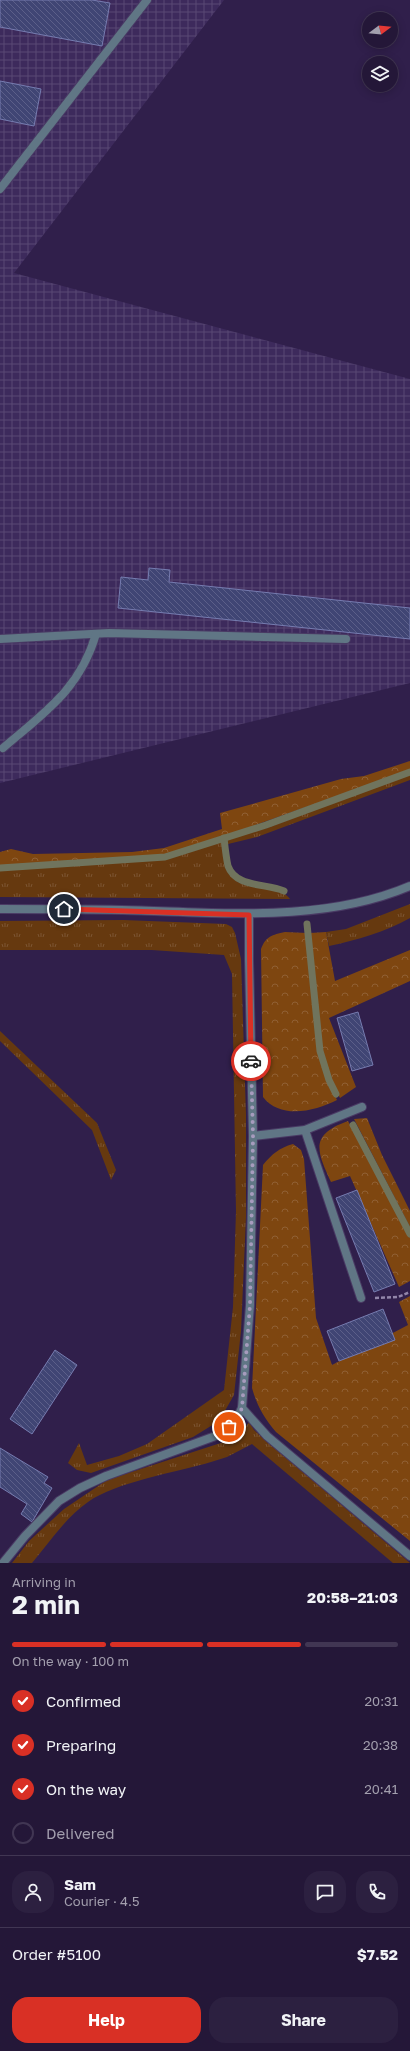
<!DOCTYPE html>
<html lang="en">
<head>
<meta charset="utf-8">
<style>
	body { margin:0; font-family:"Golos Text",sans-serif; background:#2c2040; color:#f1f3f6; height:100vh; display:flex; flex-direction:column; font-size:15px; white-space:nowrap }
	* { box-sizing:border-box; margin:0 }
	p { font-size:13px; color:#a39fae }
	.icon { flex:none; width:22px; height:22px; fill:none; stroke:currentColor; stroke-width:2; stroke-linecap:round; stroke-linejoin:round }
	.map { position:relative; height:1563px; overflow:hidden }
	.drawer { display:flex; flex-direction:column; background:#241738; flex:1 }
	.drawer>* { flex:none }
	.needle { width:26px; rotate:74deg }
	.tools { position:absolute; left:362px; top:12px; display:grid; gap:8px }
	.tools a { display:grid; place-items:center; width:36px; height:36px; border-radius:50%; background:#241738; box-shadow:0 2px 10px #0003,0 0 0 1px #413653; font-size:20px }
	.pin { position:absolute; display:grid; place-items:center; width:34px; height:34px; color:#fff; margin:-17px; border:2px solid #fff; border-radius:50%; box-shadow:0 1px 4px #0007 }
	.courier { position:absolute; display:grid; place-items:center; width:40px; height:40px; margin:-20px; border:3px solid #d93025; border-radius:50%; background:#fff; color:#222; box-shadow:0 1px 5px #0007 }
	.summary em { font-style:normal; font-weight:700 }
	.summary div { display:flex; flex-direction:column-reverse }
	.summary { display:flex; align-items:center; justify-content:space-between; height:68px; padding:0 12px }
	h1 { font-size:26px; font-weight:700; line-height:30px }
	.bar { display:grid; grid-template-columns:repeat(4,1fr); gap:6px 4px; align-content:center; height:48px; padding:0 12px }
	.bar i { height:5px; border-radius:3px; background:#413653 }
	.bar .current { background:#d93025 }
	.bar p { grid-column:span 4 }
	.line { display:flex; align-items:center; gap:10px; padding:0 12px; border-top:1px solid #413653 }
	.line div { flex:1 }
	.round { display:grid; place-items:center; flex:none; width:42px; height:42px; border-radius:16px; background:#2c2040 }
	ol { padding:0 12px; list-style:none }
	li { display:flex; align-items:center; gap:12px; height:44px }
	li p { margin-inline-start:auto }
	li .icon { padding:4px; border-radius:50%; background:#d93025; color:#fff; stroke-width:4 }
	li:last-child { color:#a39fae }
	li i { width:22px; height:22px; border:2px solid #413653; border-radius:50% }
	.button { display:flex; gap:8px; margin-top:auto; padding:8px 12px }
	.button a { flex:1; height:46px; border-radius:16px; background:#d93025; color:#fff; font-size:16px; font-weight:700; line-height:46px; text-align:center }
	.button a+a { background:#2c2040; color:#f1f3f6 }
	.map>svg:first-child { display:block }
	.industrial { fill:url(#industrial-grid) }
	.grass { fill:url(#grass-tufts) }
	.forest { fill:url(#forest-crowns) }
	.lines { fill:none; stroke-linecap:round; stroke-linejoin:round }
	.stream { stroke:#70745d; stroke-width:7 }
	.building { fill:url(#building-back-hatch); stroke:#767cb0 }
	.service-casing { stroke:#493a64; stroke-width:10 }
	.minor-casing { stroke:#493a64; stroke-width:10 }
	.tertiary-casing { stroke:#493a64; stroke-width:10 }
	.path { stroke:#9185a9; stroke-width:2.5; stroke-dasharray:4 2; stroke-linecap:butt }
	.service { stroke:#607685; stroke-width:8 }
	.minor { stroke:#607685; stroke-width:8 }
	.tertiary { stroke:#607685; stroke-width:8 }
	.done { stroke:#a69bbd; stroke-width:4; stroke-dasharray:0 7.2 }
	.route { stroke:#d93025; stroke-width:5 }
</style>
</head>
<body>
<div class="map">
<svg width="410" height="1563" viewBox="0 0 410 1563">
	<defs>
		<pattern id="industrial-grid" width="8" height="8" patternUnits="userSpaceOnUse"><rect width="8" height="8" fill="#3d2a5c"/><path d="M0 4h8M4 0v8" fill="none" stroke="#594874"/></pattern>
		<pattern id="grass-tufts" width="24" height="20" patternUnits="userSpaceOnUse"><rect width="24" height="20" fill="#66390f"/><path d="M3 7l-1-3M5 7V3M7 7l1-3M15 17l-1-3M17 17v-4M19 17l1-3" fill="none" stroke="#7c5533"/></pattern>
		<pattern id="forest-crowns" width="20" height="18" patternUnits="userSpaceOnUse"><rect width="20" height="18" fill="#7e4610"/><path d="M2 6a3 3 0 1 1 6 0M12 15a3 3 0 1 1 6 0" fill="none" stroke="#906034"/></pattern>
		<pattern id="building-back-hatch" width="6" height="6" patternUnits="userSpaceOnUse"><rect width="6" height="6" fill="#404574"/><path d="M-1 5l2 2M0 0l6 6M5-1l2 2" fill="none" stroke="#5c5f89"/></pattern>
	</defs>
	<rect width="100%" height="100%" fill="#301f4b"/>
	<!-- industrial -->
	<path class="industrial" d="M0,0H224L14,273L410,379V683L0,783Z"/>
	<!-- grass -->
	<g class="grass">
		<path d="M410,774V780L257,837L228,844L227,839L267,828Z"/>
		<path d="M222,841C224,852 224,865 230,874C241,894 276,880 290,899L0,897V870L165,859Z"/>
		<path d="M410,904V918C385,932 357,940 329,946L326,932L346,929Z"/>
		<path d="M123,920L226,924L232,927L235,933L241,959L246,1115V1217L241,1331L234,1395L219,1421L193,1437L91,1473L77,1470L68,1463L79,1443L87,1465L119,1456L147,1444L224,1390L233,1307L236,1211L232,974L224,955L152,950H0V921Z"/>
		<path d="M0,1031L97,1123L116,1170L111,1180L92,1130L0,1041Z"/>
		<path d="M249,1422L254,1430L272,1446L410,1563H393L252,1444L227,1457L211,1462C177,1472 116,1482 88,1502C66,1517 49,1543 32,1563H12L29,1541L64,1509L107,1480L233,1439L240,1434Z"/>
	</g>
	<!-- forest -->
	<g class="forest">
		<path d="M410,761V770L222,837L165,855L0,866V852L11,849L33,854L132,852L164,848L222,829L220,813L341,779L364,776Z"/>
		<path d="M285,932L307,933C312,989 311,1049 337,1100C315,1111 281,1120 263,1097L261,949C266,936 272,935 285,932Z"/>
		<path d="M326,932L335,981L410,950V981L329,1018L356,1087L340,1098L330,1079L322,1050L310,933Z"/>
		<path d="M367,1118L382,1155L410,1211V1227L354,1119Z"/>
		<path d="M348,1121L410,1238V1281L399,1287L350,1176L331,1182C317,1151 309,1135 348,1121Z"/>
		<path d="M293,1144L301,1150L304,1159L316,1318L332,1365L408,1325L399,1302L410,1296V1541L276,1432C264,1418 257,1406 252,1388L263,1165C272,1154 279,1148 293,1144Z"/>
	</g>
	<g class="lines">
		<!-- stream -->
		<g class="stream">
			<path d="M224,838C225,847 226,857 228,866C236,888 266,883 284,891"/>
			<path d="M0,868L165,857L266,825L410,772"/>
			<path d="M307,924L320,1051L329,1080L336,1094"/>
			<path d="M353,1125L410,1234"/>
		</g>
	</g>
	<!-- building -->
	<g class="building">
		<path d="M0,0H92L110,3L102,46L0,27Z"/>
		<path d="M0,81L41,89L34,126L0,119Z"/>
		<path d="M149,568L170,570L169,582L410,608V639L118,608L121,577L148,580Z"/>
		<path d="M358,1012L373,1065L352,1071L337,1018Z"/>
		<path d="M357,1190L395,1284L374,1292L336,1198Z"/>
		<path d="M383,1309L395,1340L339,1361L327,1331Z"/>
		<path d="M55,1350L77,1365L32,1434L10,1419Z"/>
		<path d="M0,1448L48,1477L44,1483L52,1488L32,1522L21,1514L27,1504L0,1487Z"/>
	</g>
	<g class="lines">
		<!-- service casing -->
		<g class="service-casing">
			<g id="service">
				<path d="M0,189L147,0"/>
				<path d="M0,639L109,633L346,639"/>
				<path d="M3,748C45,712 80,689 96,634"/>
				<path d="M305,1130L361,1298"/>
				<path d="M253,1136L305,1130L362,1107"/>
			</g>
		</g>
		<!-- minor casing -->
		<g class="minor-casing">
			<g id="minor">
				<path d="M242,1408L267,1436L410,1556"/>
				<path d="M3,1563L25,1536L59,1501L80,1488L106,1476L221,1434L237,1418L242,1408L250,1305L253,1136L249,960V915"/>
			</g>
		</g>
		<!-- tertiary casing -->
		<g class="tertiary-casing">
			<path id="tertiary" d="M0,909C40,909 81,909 122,910C216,912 321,924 410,886"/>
		</g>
		<!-- path -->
		<path class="path" d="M375,1298L398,1297L410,1292"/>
		<!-- service -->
		<use href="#service" class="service"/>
		<!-- minor -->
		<use href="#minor" class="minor"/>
		<!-- tertiary -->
		<use href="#tertiary" class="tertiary"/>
	</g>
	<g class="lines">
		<!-- done -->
		<path class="done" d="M229,1427L237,1418L242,1408L250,1305L253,1136L251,1061"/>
		<!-- route -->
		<path class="route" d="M64,909L249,915L251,1061"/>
	</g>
</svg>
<div class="tools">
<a><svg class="needle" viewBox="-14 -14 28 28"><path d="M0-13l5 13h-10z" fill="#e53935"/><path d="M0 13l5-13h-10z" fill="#a39fae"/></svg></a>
<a><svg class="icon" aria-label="layers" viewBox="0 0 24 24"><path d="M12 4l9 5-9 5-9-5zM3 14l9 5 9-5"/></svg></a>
</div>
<div class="pin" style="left:229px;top:1427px;background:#ea580c"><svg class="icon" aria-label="bag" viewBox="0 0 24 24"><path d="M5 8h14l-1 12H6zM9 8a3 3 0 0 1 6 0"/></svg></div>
<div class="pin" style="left:64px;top:909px;background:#1f2937"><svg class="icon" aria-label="home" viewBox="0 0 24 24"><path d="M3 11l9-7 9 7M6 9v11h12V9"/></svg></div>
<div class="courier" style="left:251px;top:1061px"><svg class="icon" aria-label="car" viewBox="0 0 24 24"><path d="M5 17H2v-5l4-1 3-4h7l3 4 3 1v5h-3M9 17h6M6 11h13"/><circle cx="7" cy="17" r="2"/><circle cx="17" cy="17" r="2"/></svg></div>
</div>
<section class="drawer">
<div class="summary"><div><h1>2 min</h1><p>Arriving in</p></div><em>20:58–21:03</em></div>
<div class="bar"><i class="current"></i><i class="current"></i><i class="current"></i><i></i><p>On the way · 100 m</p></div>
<ol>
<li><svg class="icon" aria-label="check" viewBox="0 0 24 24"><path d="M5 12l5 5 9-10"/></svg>Confirmed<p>20:31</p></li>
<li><svg class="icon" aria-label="check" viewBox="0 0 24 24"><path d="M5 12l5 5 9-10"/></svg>Preparing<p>20:38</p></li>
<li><svg class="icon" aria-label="check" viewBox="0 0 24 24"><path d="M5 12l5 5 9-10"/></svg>On the way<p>20:41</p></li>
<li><i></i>Delivered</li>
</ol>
<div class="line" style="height:72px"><a class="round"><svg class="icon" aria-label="person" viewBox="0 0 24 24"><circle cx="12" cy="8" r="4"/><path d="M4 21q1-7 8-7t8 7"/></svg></a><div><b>Sam</b><p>Courier · 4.5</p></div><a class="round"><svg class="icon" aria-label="chat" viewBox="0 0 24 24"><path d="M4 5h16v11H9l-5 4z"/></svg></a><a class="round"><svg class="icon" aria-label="phone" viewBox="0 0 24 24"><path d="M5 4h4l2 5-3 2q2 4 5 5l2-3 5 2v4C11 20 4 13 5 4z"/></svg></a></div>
<div class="line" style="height:52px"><div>Order #5100</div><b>$7.52</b></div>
<div class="button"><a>Help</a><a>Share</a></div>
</section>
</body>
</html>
